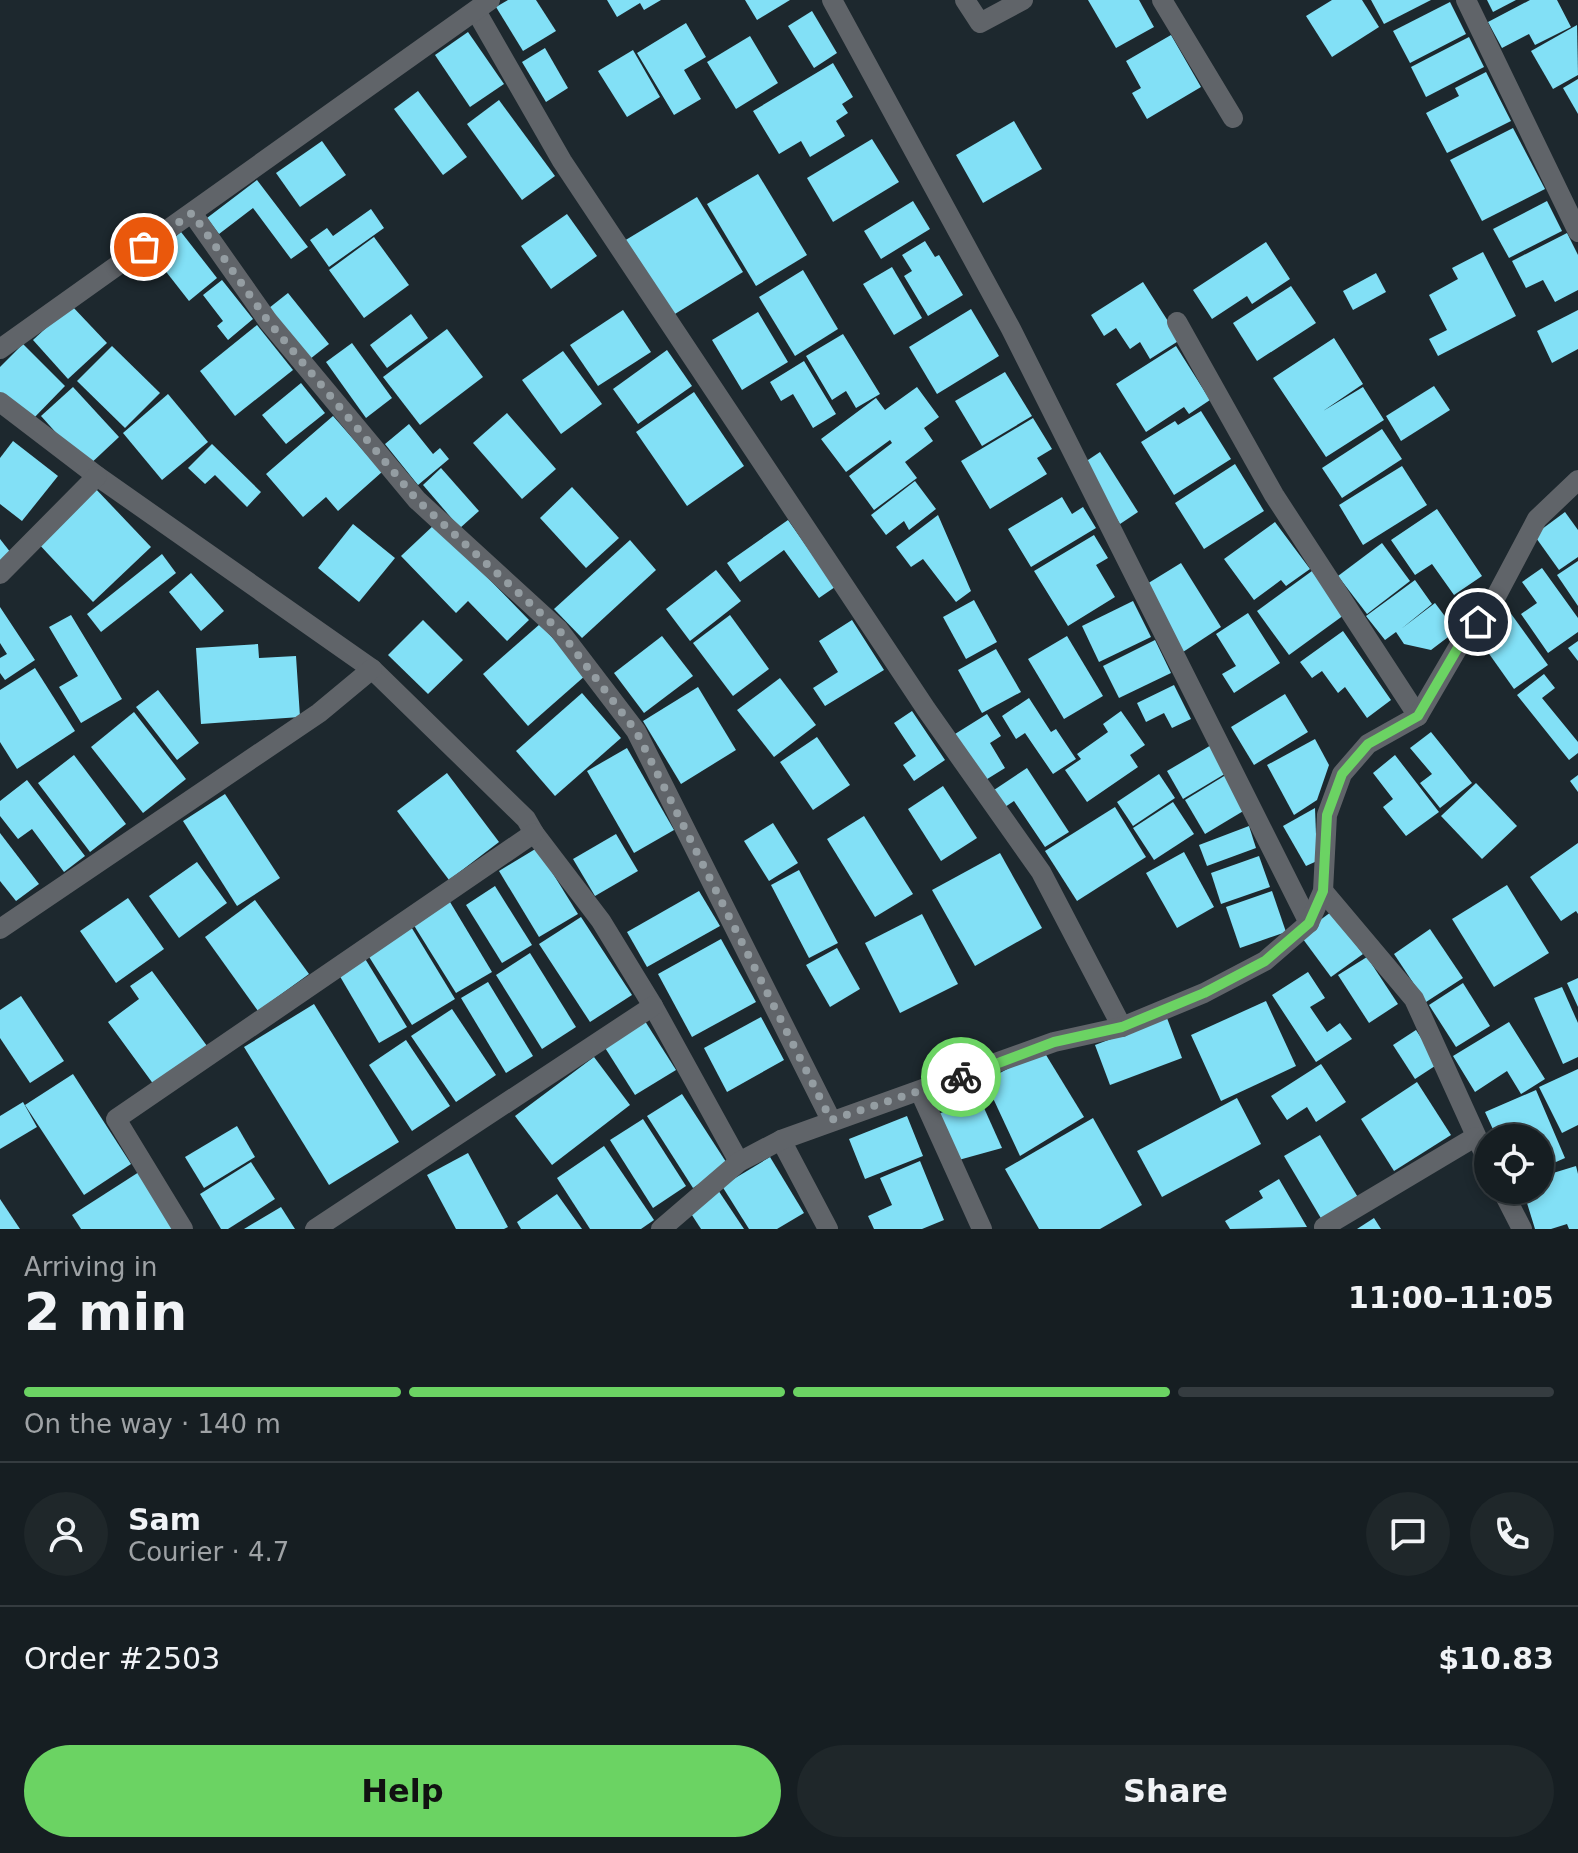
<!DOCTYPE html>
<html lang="en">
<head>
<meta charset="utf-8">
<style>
	body { margin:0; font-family:"DejaVu Sans",sans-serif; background:#1f272a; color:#f1f3f6; height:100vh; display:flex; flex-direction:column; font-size:30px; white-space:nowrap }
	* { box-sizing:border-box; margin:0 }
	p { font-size:26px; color:#9ea2a5 }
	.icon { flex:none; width:44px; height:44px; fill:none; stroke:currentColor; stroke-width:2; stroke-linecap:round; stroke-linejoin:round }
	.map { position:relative; height:1229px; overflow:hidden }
	.details { display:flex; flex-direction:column; background:#161e22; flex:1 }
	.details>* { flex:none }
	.buttons { position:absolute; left:1474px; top:1124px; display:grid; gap:16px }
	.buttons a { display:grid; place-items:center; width:80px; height:80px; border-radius:50%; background:#161e22; box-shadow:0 4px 12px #0003,0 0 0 2px #353c40; font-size:40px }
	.pin { position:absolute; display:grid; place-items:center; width:68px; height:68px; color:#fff; margin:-34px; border:4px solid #fff; border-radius:50%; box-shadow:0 2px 8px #0007 }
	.courier { position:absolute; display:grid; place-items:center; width:80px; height:80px; margin:-40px; border:6px solid #6bd363; border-radius:50%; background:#fff; color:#222; box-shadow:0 2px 10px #0007 }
	.head em { font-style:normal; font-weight:700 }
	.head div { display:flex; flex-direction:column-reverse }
	.head { display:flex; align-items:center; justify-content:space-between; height:136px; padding:0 24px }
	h1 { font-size:52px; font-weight:700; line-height:60px }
	.bar { display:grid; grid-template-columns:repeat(4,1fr); gap:12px 8px; align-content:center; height:96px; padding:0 24px }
	.bar i { height:10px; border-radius:6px; background:#353c40 }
	.bar .current { background:#6bd363 }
	.bar p { grid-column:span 4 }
	.line { display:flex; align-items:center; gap:20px; padding:0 24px; border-top:2px solid #353c40 }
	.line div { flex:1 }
	.round { display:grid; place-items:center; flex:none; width:84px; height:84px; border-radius:42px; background:#1f272a }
	.action { display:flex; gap:16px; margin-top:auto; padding:16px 24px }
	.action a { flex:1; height:92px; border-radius:48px; background:#6bd363; color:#111; font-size:32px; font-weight:700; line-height:92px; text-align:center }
	.action a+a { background:#1f272a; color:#f1f3f6 }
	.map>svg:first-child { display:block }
	.building { fill:#82e0f6 }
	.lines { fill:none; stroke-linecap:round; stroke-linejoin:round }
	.minor { stroke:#606469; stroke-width:20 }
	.done { stroke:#949da2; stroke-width:8; stroke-dasharray:0 14.4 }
	.route { stroke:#6bd363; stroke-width:10 }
</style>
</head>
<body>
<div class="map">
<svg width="1578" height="1229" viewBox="0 0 1578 1229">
	<rect width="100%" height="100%" fill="#1d282e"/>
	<!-- building -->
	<g class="building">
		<path d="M508,0H536L556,31L523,51L496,7Z"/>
		<path d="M607,0H661L644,10L640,3L617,17Z"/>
		<path d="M745,0H790L757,20Z"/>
		<path d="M1088,0H1139L1154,27L1116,48Z"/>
		<path d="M1332,0H1362L1379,27L1332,57L1306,16Z"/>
		<path d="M1371,0H1431L1384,24Z"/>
		<path d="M1487,0H1516L1493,12Z"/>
		<path d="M1530,0H1557L1571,27L1535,45L1529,34L1502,48L1488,22Z"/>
		<path d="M1450,2L1466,34L1410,63L1393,31Z"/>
		<path d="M812,11L837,53L814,68L788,26Z"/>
		<path d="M686,23L706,57L684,70L701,99L674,115L637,53Z"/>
		<path d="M1577,25L1578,75L1553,89L1531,51Z"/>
		<path d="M468,32L504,84L470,107L435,55Z"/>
		<path d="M1171,35L1201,87L1147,119L1132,93L1141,88L1126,61Z"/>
		<path d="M750,36L778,83L736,109L707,62Z"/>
		<path d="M1469,37L1484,67L1426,97L1411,67Z"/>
		<path d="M545,48L568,88L546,102L522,62Z"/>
		<path d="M633,50L660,97L627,117L598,71Z"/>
		<path d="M833,63L853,97L842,104L848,113L836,121L845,136L810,157L801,141L779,154L753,111Z"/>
		<path d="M1486,72L1511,121L1447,153L1426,113L1459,96L1455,88Z"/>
		<path d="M1578,79V114L1563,88Z"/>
		<path d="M418,91L467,157L443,175L394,109Z"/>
		<path d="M499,100L555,176L522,200L467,124Z"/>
		<path d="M1014,121L1042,169L983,203L956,155Z"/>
		<path d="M1513,128L1545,189L1482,221L1450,160Z"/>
		<path d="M872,139L899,182L833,222L807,178Z"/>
		<path d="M322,141L346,175L300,207L276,173Z"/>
		<path d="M758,174L807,255L756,286L707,204Z"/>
		<path d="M257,180L308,247L291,259L253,208L219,234L207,218Z"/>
		<path d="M697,197L743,272L670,317L624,241Z"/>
		<path d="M913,201L930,229L881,259L864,231Z"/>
		<path d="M1547,201L1562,231L1509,258L1493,229Z"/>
		<path d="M371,209L384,228L329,267L310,240L327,228L333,236Z"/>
		<path d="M567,214L597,256L551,289L521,246Z"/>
		<path d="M181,232L217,278L189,301L153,255Z"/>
		<path d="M1567,233L1578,255V290L1555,302L1543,280L1526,288L1512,261Z"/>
		<path d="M374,237L409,285L364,318L329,270Z"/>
		<path d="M925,241L935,257L939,255L963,295L928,316L904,276L912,271L902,255Z"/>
		<path d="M1266,242L1290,279L1252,304L1247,296L1212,319L1193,290Z"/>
		<path d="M1483,252L1516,316L1438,356L1429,339L1447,330L1429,295L1458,279L1452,268Z"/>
		<path d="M892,267L922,318L894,335L863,284Z"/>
		<path d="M803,270L838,329L795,356L759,297Z"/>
		<path d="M1376,273L1386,292L1353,310L1343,291Z"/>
		<path d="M222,280L253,319L228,340L217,326L223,321L203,295Z"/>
		<path d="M1143,282L1180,340L1150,359L1140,342L1130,349L1116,328L1104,336L1091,315Z"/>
		<path d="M1291,286L1316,323L1257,361L1233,323Z"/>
		<path d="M288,293L329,344L310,359L269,308Z"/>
		<path d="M71,305L107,343L68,379L33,340Z"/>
		<path d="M971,309L999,356L937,394L909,347Z"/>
		<path d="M623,310L651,352L598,386L570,345Z"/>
		<path d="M1578,310V349L1552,363L1537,331Z"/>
		<path d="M758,312L788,362L742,390L712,340Z"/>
		<path d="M411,314L428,338L387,368L370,345Z"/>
		<path d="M257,325L293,370L235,416L200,371Z"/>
		<path d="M447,329L483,377L420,425L383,377Z"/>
		<path d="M843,334L880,394L856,408L846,391L832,400L806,356Z"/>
		<path d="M1334,338L1363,384L1323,411L1363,387L1384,420L1326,457L1273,378Z"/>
		<path d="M352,343L392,398L366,418L326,362Z"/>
		<path d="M23,344L65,386L29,423L0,393V367Z"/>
		<path d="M112,346L160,393L125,428L77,381Z"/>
		<path d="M1176,346L1210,400L1189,414L1184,407L1146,432L1116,384Z"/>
		<path d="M667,350L692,386L638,424L613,389Z"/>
		<path d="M563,351L602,404L561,434L522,380Z"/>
		<path d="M804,361L836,414L813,428L793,394L781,401L770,382Z"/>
		<path d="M1005,372L1032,416L982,446L955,401Z"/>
		<path d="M301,383L325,413L286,444L262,415Z"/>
		<path d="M1434,386L1450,410L1401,441L1386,416Z"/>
		<path d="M73,387L119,437L87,467L41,416Z"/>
		<path d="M917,387L939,417L924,428L933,441L905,462L917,478L874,510L849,476L892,443L890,440L846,472L821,439L876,398L885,410Z"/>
		<path d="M694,392L744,466L687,506L636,432Z"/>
		<path d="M168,394L208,442L162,480L123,433Z"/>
		<path d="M1201,411L1231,459L1174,495L1141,442L1175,421L1178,425Z"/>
		<path d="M507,413L556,469L522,499L473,443Z"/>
		<path d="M333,416L382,472L338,511L326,497L303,517L266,474Z"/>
		<path d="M1033,418L1052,449L1037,458L1047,474L990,509L961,461Z"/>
		<path d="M409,424L433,454L440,448L449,459L418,485L385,444Z"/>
		<path d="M1382,429L1402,459L1342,498L1322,468Z"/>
		<path d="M13,441L58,476L22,521L0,504V458Z"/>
		<path d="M212,444L261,492L247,507L215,475L205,484L188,468Z"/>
		<path d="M1100,452L1138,512L1120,524L1082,464Z"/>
		<path d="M1235,464L1264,511L1204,549L1175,503Z"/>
		<path d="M1402,466L1427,505L1363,545L1339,505Z"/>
		<path d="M441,468L479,511L460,528L423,485Z"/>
		<path d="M915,481L936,509L909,530L904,521L886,535L871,515Z"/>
		<path d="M93,486L151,547L93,602L36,541Z"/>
		<path d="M572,487L619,538L586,568L540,518Z"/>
		<path d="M1062,497L1072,514L1083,507L1096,528L1031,567L1008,529Z"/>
		<path d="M1437,509L1482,576L1454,595L1432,564L1415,575L1391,540Z"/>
		<path d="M1565,512L1578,530V557L1559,570L1534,535Z"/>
		<path d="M938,515L971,591L956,602L923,559L911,567L896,547Z"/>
		<path d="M788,520L835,587L819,598L784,550L740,582L727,563Z"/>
		<path d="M1275,522L1310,569L1286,586L1281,580L1254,600L1224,559Z"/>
		<path d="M353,524L395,558L359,602L318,568Z"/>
		<path d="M435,524L529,620L507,641L468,601L456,613L401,556Z"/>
		<path d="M1094,535L1108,558L1096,565L1115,597L1068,626L1034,571Z"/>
		<path d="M0,539L11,553L0,562Z"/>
		<path d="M630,540L656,570L582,638L554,609Z"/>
		<path d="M1382,543L1410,581L1367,614L1338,576Z"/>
		<path d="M162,554L176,573L101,632L87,614Z"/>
		<path d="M1578,561V606L1557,575Z"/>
		<path d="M1181,563L1221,627L1183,652L1142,587Z"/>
		<path d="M1542,568L1578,618V632L1548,653L1521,614L1537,603L1522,582Z"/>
		<path d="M716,570L741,601L690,641L666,609Z"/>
		<path d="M1312,571L1344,615L1289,655L1257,611Z"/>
		<path d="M191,573L224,611L201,631L169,592Z"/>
		<path d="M1415,580L1432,604L1401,629L1435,603L1456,631L1431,650L1404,644L1396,632L1385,640L1366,616Z"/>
		<path d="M974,600L997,642L966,659L943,617Z"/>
		<path d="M1133,601L1151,637L1099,662L1082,626Z"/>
		<path d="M1504,604L1548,665L1514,689L1480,641Z"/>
		<path d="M0,607L35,660L5,680L0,673V658L7,654L0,643Z"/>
		<path d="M1248,613L1280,663L1234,693L1222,674L1236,666L1216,634Z"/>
		<path d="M71,615L122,699L81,723L59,687L78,676L49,627Z"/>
		<path d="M730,615L769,669L733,696L693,643Z"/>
		<path d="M423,620L463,660L428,694L388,655Z"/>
		<path d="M852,620L884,670L825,706L813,688L838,672L819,641Z"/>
		<path d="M540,624L586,675L528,726L483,674Z"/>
		<path d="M1343,631L1391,700L1367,718L1345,687L1338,693L1322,671L1312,678L1300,662Z"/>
		<path d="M662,636L693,676L644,713L614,673Z"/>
		<path d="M1067,636L1103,696L1064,719L1028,659Z"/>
		<path d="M1155,640L1171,673L1119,698L1103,666Z"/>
		<path d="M1578,641V661L1568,648Z"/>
		<path d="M258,644L259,658L296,656L300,717L201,724L196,648Z"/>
		<path d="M996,649L1021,692L982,713L958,670Z"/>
		<path d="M35,668L75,731L17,769L0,742V690Z"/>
		<path d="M1544,674L1555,688L1542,698L1578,742V753L1569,760L1517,695Z"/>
		<path d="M780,678L816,725L774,757L737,710Z"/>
		<path d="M1174,685L1191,719L1172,728L1164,713L1146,722L1137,703Z"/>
		<path d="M698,687L736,750L681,784L643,721Z"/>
		<path d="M158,690L199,743L177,760L136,707Z"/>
		<path d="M582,693L621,738L555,796L516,751Z"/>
		<path d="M1285,694L1308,732L1254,765L1231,727Z"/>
		<path d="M1029,698L1051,732L1056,729L1076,759L1053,774L1025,733L1016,739L1002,716Z"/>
		<path d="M912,711L945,760L914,781L903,765L916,756L894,723Z"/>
		<path d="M1121,711L1145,745L1130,755L1138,767L1087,802L1065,770L1081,759L1077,754L1108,732L1103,724Z"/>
		<path d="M134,712L186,779L143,813L91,747Z"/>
		<path d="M987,714L1001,736L990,743L1005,768L984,781L955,734Z"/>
		<path d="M1431,732L1472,783L1440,808L1420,783L1432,774L1410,748Z"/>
		<path d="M817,737L850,785L813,810L780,762Z"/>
		<path d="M1315,739L1329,765L1317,800L1294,815L1267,765Z"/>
		<path d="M1213,744L1228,772L1183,799L1167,771Z"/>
		<path d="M627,748L674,830L634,853L587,771Z"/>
		<path d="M74,755L126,824L90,852L38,783Z"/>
		<path d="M1395,755L1439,812L1406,836L1383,807L1393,799L1373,773Z"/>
		<path d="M1027,768L1069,832L1045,847L1014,801L1002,809L991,792Z"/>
		<path d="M447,773L499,842L449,880L397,811Z"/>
		<path d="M1229,773L1250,807L1205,834L1185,800Z"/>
		<path d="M1159,774L1175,798L1133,826L1117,802Z"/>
		<path d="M1578,775V792L1570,781Z"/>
		<path d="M27,780L85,856L64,872L32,829L18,839L0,816V801Z"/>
		<path d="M1476,783L1517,826L1482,859L1441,816Z"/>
		<path d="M943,786L977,838L941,861L908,809Z"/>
		<path d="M225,794L280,878L237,906L183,821Z"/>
		<path d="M1173,802L1194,834L1154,860L1133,828Z"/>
		<path d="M1115,807L1146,857L1077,901L1045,851Z"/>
		<path d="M1315,808L1317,861L1306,866L1283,826Z"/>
		<path d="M864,816L913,894L875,917L827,839Z"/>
		<path d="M773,823L798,863L769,881L744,841Z"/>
		<path d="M1249,826L1256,848L1207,866L1199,845Z"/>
		<path d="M0,833L39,884L16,901L0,881Z"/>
		<path d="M616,834L638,871L595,896L573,859Z"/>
		<path d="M1578,843V914L1576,911L1561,921L1530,877Z"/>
		<path d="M537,848L578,914L539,937L499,871Z"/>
		<path d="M1184,852L1214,907L1177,928L1146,873Z"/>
		<path d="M1000,853L1042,928L975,966L932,890Z"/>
		<path d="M1259,856L1270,887L1221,904L1211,873Z"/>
		<path d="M197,862L227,903L179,938L149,896Z"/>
		<path d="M799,870L838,943L809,958L771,885Z"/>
		<path d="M1507,885L1549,953L1494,987L1452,919Z"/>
		<path d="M495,886L532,945L502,963L466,905Z"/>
		<path d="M699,891L720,926L647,967L627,932Z"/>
		<path d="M1272,891L1286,932L1240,948L1226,907Z"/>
		<path d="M447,897L492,972L456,993L410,919Z"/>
		<path d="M128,898L164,949L116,983L80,931Z"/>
		<path d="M255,900L309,974L258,1011L205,937Z"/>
		<path d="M1331,912L1363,954L1331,977L1300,935Z"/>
		<path d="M922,914L958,984L900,1013L865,943Z"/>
		<path d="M581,917L632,995L590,1022L539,944Z"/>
		<path d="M410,925L455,999L412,1025L366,952Z"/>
		<path d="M1430,929L1463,978L1426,1002L1394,954Z"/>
		<path d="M721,939L756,1002L692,1037L658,974Z"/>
		<path d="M837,948L860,989L830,1007L806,965Z"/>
		<path d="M530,953L576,1027L542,1049L496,975Z"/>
		<path d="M364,957L407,1027L379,1043L338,973Z"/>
		<path d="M1367,957L1398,1004L1369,1023L1338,975Z"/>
		<path d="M152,971L207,1046L154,1085L108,1022L139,999L130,986Z"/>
		<path d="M1308,972L1325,998L1310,1007L1327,1032L1340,1023L1352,1039L1316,1062L1272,995Z"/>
		<path d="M1578,978V1007L1567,983Z"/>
		<path d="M488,982L533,1056L506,1073L461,998Z"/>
		<path d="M1463,983L1490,1026L1456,1047L1429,1005Z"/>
		<path d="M1562,987L1578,1023V1057L1563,1064L1534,998Z"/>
		<path d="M21,996L64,1061L30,1083L0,1038V1010Z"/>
		<path d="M1266,1001L1296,1066L1221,1101L1191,1035Z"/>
		<path d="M314,1004L399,1142L329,1185L244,1047Z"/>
		<path d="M452,1009L496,1075L456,1102L411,1036Z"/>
		<path d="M761,1017L784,1060L727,1092L704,1048Z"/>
		<path d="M643,1018L676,1070L635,1095L602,1043Z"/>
		<path d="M1167,1018L1182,1058L1110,1085L1095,1045Z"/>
		<path d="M1509,1022L1545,1079L1521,1094L1507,1071L1475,1092L1453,1056Z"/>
		<path d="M1416,1030L1438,1064L1415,1079L1393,1045Z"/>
		<path d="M406,1040L450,1106L412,1131L369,1065Z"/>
		<path d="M1043,1050L1084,1117L1020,1156L985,1081Z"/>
		<path d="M594,1057L630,1105L552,1165L515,1116Z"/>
		<path d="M1321,1064L1346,1102L1316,1122L1307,1107L1287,1120L1271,1096Z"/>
		<path d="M1578,1069V1125L1562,1133L1539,1087Z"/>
		<path d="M73,1074L131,1164L84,1195L25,1105Z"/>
		<path d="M1417,1082L1451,1135L1394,1171L1361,1119Z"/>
		<path d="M1536,1090L1565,1158L1540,1169V1138H1527L1524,1133L1512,1138H1497L1485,1112Z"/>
		<path d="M682,1094L728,1165L693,1188L647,1116Z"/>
		<path d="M1237,1098L1261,1144L1162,1197L1137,1151Z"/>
		<path d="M980,1099L1002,1148L955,1161L935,1115Z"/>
		<path d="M23,1102L37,1127L0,1149V1116Z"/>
		<path d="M907,1116L923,1156L865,1179L849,1139Z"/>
		<path d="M1093,1118L1142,1205L1100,1229H1039L1005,1169Z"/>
		<path d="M643,1119L686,1186L653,1208L610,1140Z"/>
		<path d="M237,1126L255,1157L204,1188L185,1157Z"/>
		<path d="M1320,1135L1359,1199L1322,1220L1284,1156Z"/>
		<path d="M604,1146L654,1220L641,1229H590L557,1178Z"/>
		<path d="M468,1153L508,1227L504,1229H456L427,1175Z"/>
		<path d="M770,1157L804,1213L777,1229H749L722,1186Z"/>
		<path d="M920,1161L944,1220L922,1229H874L868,1216L892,1205L880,1178Z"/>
		<path d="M251,1162L275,1199L228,1229H221L200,1194Z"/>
		<path d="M1576,1166L1578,1174V1229H1569L1567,1224L1551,1229H1535L1523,1190H1540V1177Z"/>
		<path d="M139,1172L176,1229H81L72,1215Z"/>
		<path d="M1279,1179L1307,1227L1230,1229L1225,1221L1263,1198L1259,1191Z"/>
		<path d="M718,1190L744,1229H701L688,1209Z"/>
		<path d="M557,1194L582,1229H521L517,1222Z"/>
		<path d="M0,1199L20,1229H0Z"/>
		<path d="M281,1207L295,1229H244Z"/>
		<path d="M1374,1218L1381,1229H1357Z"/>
	</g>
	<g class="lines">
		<!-- minor -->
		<g class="minor">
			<path d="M832,0L1011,329L1309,923"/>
			<path d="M965,0L980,23L1023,0"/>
			<path d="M1162,0L1233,118"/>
			<path d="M1466,0L1578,232"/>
			<path d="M476,11L562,161L926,709L1041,872L1122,1027"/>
			<path d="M192,213L268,321L417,500L559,630L636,731L831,1120"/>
			<path d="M1177,322L1274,495L1418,716"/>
			<path d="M0,349L490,0"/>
			<path d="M0,402L97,476L372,669L526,819L534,833L601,921L653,1006L739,1162"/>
			<path d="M0,574L97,476"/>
			<path d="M1323,891L1414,999L1488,1162"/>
			<path d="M0,929L319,713L372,669"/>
			<path d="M920,1092L982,1229"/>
			<path d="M781,1140L828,1229"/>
			<path d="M1502,1190L1522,1229"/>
			<path d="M1324,1227L1475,1137"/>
			<path d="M183,1229L116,1119L534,833"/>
			<path d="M315,1229L653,1006"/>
			<path d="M661,1229L739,1162L781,1140L1054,1042L1122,1027L1204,993L1265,961L1309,923L1323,891L1327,815L1342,774L1368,744L1418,716L1463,639L1492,604L1537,519L1578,480"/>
		</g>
	</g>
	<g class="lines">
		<!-- done -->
		<path class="done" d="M144,247L192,213L268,321L417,500L559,630L636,731L831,1120L961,1077"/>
		<!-- route -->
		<path class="route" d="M961,1077L1054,1042L1122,1027L1204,993L1265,961L1309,923L1323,891L1327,815L1342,774L1368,744L1418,716L1463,639L1478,622"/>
	</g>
</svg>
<div class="buttons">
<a><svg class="icon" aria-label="locate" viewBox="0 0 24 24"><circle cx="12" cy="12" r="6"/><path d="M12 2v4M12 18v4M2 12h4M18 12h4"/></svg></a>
</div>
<div class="pin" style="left:144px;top:247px;background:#ea580c"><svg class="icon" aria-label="bag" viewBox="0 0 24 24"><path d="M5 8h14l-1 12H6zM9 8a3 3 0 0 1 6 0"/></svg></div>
<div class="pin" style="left:1478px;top:622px;background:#1f2937"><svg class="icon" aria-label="home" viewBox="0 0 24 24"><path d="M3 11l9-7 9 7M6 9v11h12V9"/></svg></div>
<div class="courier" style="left:961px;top:1077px"><svg class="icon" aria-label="bike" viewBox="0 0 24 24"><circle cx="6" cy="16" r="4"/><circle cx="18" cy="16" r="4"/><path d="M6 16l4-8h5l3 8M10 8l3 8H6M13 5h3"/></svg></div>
</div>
<section class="details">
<div class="head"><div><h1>2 min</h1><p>Arriving in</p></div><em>11:00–11:05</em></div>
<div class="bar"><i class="current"></i><i class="current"></i><i class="current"></i><i></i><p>On the way · 140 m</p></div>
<div class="line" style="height:144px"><a class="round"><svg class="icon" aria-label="person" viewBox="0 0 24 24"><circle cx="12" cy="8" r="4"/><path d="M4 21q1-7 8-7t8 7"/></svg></a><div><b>Sam</b><p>Courier · 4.7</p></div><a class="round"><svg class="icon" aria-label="chat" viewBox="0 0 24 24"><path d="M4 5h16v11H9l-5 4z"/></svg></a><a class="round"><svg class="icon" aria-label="phone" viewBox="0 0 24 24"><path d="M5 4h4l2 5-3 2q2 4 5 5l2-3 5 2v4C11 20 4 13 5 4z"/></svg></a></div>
<div class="line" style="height:104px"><div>Order #2503</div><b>$10.83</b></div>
<div class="action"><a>Help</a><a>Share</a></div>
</section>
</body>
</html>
